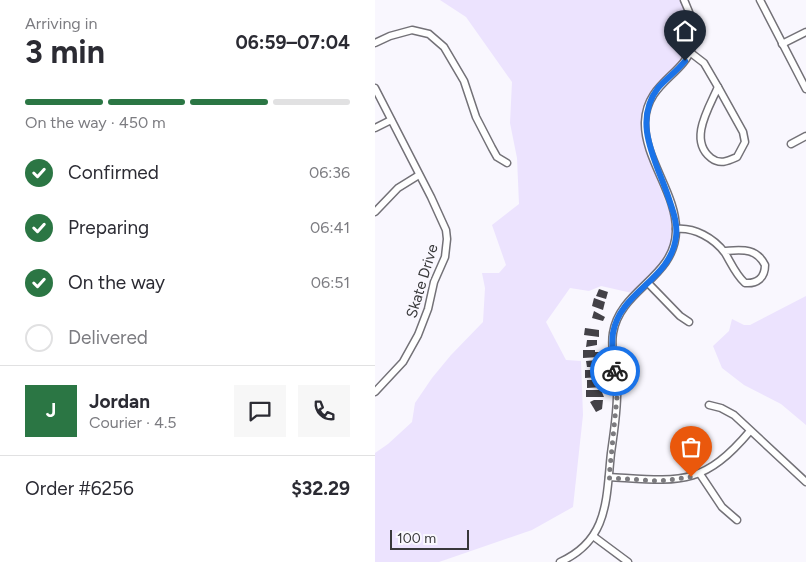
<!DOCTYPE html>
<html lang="en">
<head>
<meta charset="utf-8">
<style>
	body { margin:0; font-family:Figtree,sans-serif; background:#f7f7f7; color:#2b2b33; height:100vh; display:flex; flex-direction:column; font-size:19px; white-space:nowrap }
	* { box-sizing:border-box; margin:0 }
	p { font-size:16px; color:#7c7c81 }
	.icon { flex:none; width:28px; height:28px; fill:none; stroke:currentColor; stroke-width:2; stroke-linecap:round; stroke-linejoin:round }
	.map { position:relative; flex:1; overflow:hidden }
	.side { display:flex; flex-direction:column; background:#fff; width:375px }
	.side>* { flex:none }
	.scale { position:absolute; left:15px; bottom:12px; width:79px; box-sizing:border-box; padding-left:5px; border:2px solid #38383a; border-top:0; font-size:14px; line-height:18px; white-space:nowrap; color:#38383a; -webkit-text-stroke:4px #f9f7fe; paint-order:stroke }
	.pin { position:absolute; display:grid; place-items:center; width:42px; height:42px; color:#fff; margin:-51px -21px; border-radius:50% 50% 50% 0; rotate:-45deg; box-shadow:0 0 5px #0007 }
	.pin .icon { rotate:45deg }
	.courier { position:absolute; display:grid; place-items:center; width:50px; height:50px; margin:-25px; border:4px solid #1a73e8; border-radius:50%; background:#fff; color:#222; box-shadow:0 1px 6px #0007 }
	.summary em { font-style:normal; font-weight:700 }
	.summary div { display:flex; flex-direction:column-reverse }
	.summary { display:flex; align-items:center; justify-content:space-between; height:85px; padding:0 25px }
	h1 { font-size:32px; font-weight:700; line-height:38px }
	.bar { display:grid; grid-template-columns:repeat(4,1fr); gap:8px 5px; align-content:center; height:60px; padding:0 25px }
	.bar i { height:6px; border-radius:4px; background:#e1e1e2 }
	.bar .current { background:#2b7644 }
	.bar p { grid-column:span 4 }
	.line { display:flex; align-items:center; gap:12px; padding:0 25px; border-top:1px solid #e1e1e2 }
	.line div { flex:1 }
	.round { display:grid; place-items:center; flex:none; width:52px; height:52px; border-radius:0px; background:#f7f7f7 }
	ol { padding:0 25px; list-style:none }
	li { display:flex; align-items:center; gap:15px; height:55px }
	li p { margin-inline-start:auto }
	li .icon { padding:5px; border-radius:50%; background:#2b7644; color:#fff; stroke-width:4 }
	li:last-child { color:#7c7c81 }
	li i { width:28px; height:28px; border:2px solid #e1e1e2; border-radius:50% }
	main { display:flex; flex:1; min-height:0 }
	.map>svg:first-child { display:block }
	.green { fill:#ece3fe }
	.building { fill:#434147 }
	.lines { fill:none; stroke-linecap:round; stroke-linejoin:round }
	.street-casing { stroke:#737177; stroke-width:9 }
	.street { stroke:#fff; stroke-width:6 }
	.done { stroke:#7c7b7f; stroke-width:5; stroke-dasharray:0 9 }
	.route { stroke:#1a73e8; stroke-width:6 }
	.labels { text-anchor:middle; stroke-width:5; stroke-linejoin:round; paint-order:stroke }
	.street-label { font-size:15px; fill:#38383a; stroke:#f9f7fe }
</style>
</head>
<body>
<main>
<section class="side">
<div class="summary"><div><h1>3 min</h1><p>Arriving in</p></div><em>06:59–07:04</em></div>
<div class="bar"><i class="current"></i><i class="current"></i><i class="current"></i><i></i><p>On the way · 450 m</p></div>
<ol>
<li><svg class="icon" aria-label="check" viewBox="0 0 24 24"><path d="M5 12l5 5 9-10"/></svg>Confirmed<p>06:36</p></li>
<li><svg class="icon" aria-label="check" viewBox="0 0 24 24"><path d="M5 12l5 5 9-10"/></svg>Preparing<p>06:41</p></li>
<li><svg class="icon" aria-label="check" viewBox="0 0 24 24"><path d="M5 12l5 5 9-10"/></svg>On the way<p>06:51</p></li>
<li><i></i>Delivered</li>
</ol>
<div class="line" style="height:90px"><b class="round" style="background:#2b7644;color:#fff">J</b><div><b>Jordan</b><p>Courier · 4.5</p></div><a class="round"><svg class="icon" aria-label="chat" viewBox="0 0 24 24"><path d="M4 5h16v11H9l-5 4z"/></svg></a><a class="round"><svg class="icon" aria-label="phone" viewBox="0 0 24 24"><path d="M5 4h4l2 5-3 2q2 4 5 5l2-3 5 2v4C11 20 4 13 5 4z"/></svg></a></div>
<div class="line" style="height:65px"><div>Order #6256</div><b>$32.29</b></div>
</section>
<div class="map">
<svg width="431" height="562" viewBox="0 0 431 562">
	<rect width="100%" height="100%" fill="#f9f7fe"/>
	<!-- green -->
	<g class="green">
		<path d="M65,0H305C341,74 270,66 268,121C267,148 288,194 298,220C301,255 281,271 257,293L226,286L214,291L195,288L171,322L191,360L206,361L208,415L198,507L157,530L64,562H0V453L13,444L37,422L40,403L57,378L76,355L108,322L110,288L107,273H124L131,265L117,225L144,204L142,158L135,123L137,82L91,17Z"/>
		<path d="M431,296V425L406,404L369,385L347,368L338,346L354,331L357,319L369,325H375Z"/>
	</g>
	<!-- building -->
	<g class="building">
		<path d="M224,289L233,292L231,299L221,296Z"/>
		<path d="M219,298L230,302L228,310L217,306Z"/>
		<path d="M219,311L230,317L228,321L217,318Z"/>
		<path d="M210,328L224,330V337L209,335Z"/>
		<path d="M212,340H222V345L211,347Z"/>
		<path d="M208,350H220V352H224V357L208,358Z"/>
		<path d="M222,360V365L220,367H212L211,361Z"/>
		<path d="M210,370H224V377L210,378Z"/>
		<path d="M212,380H223V382H228V387L212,388Z"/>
		<path d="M211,390H226L229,397H211Z"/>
		<path d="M219,400H228L227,409L221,412L215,402Z"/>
	</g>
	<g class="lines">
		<!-- street casing -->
		<g class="street-casing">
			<g id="street">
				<path d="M385,0L431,89"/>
				<path d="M0,43L15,36L37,30L54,34L69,47L89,81L101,117L117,148L122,157L132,163"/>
				<path d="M407,44L431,32"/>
				<path d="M316,53L329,63L343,87"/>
				<path d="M343,87L368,132L370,142L362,157C353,161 345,165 336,158C313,140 334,108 343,87Z"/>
				<path d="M0,88L56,197L71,230L72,239L70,257L59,282L53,309L43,335L28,362L0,392"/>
				<path d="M0,128L16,120"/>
				<path d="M416,144L431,136"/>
				<path d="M0,212L23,188L44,175"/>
				<path d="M301,229C319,227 339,238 350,253C356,263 361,275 370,283C382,284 390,278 390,265C381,247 366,250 349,251"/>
				<path d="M273,283L305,316L314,322"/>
				<path d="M334,405L346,408L359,415L431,482"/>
				<path d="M325,474L347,507L362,520"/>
				<path d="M234,477C303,481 327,488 375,431"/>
				<path d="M218,536L253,562"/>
				<path d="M185,562C234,540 231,499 236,453C239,431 243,408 242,386C241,368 235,351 238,333C245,289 300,278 301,231C302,194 269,159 270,122C272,67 344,74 309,0"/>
			</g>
		</g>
		<!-- street -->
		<use href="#street" class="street"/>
	</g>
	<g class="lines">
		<!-- done -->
		<path class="done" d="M240,371L242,397L234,478L285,481L316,477"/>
		<!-- route -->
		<path class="route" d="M240,371C238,358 236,346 238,333C245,291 296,280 301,237C303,222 297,209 293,196C281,161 257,122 283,88C291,79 302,71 310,61"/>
	</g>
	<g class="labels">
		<!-- street labels -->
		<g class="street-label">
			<text transform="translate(47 281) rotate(-73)" y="5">Skate Drive</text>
		</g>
	</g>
</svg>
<div class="scale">100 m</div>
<div class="pin" style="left:316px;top:477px;background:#ea580c"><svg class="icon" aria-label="bag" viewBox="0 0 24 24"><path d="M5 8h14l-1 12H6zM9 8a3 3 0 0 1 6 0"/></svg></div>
<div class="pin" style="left:310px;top:61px;background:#1f2937"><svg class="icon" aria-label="home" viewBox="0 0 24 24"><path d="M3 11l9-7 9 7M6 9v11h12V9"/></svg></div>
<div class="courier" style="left:240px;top:371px"><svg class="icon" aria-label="bike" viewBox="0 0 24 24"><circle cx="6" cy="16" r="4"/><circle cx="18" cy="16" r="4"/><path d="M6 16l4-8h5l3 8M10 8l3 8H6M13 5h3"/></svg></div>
</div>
</main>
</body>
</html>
